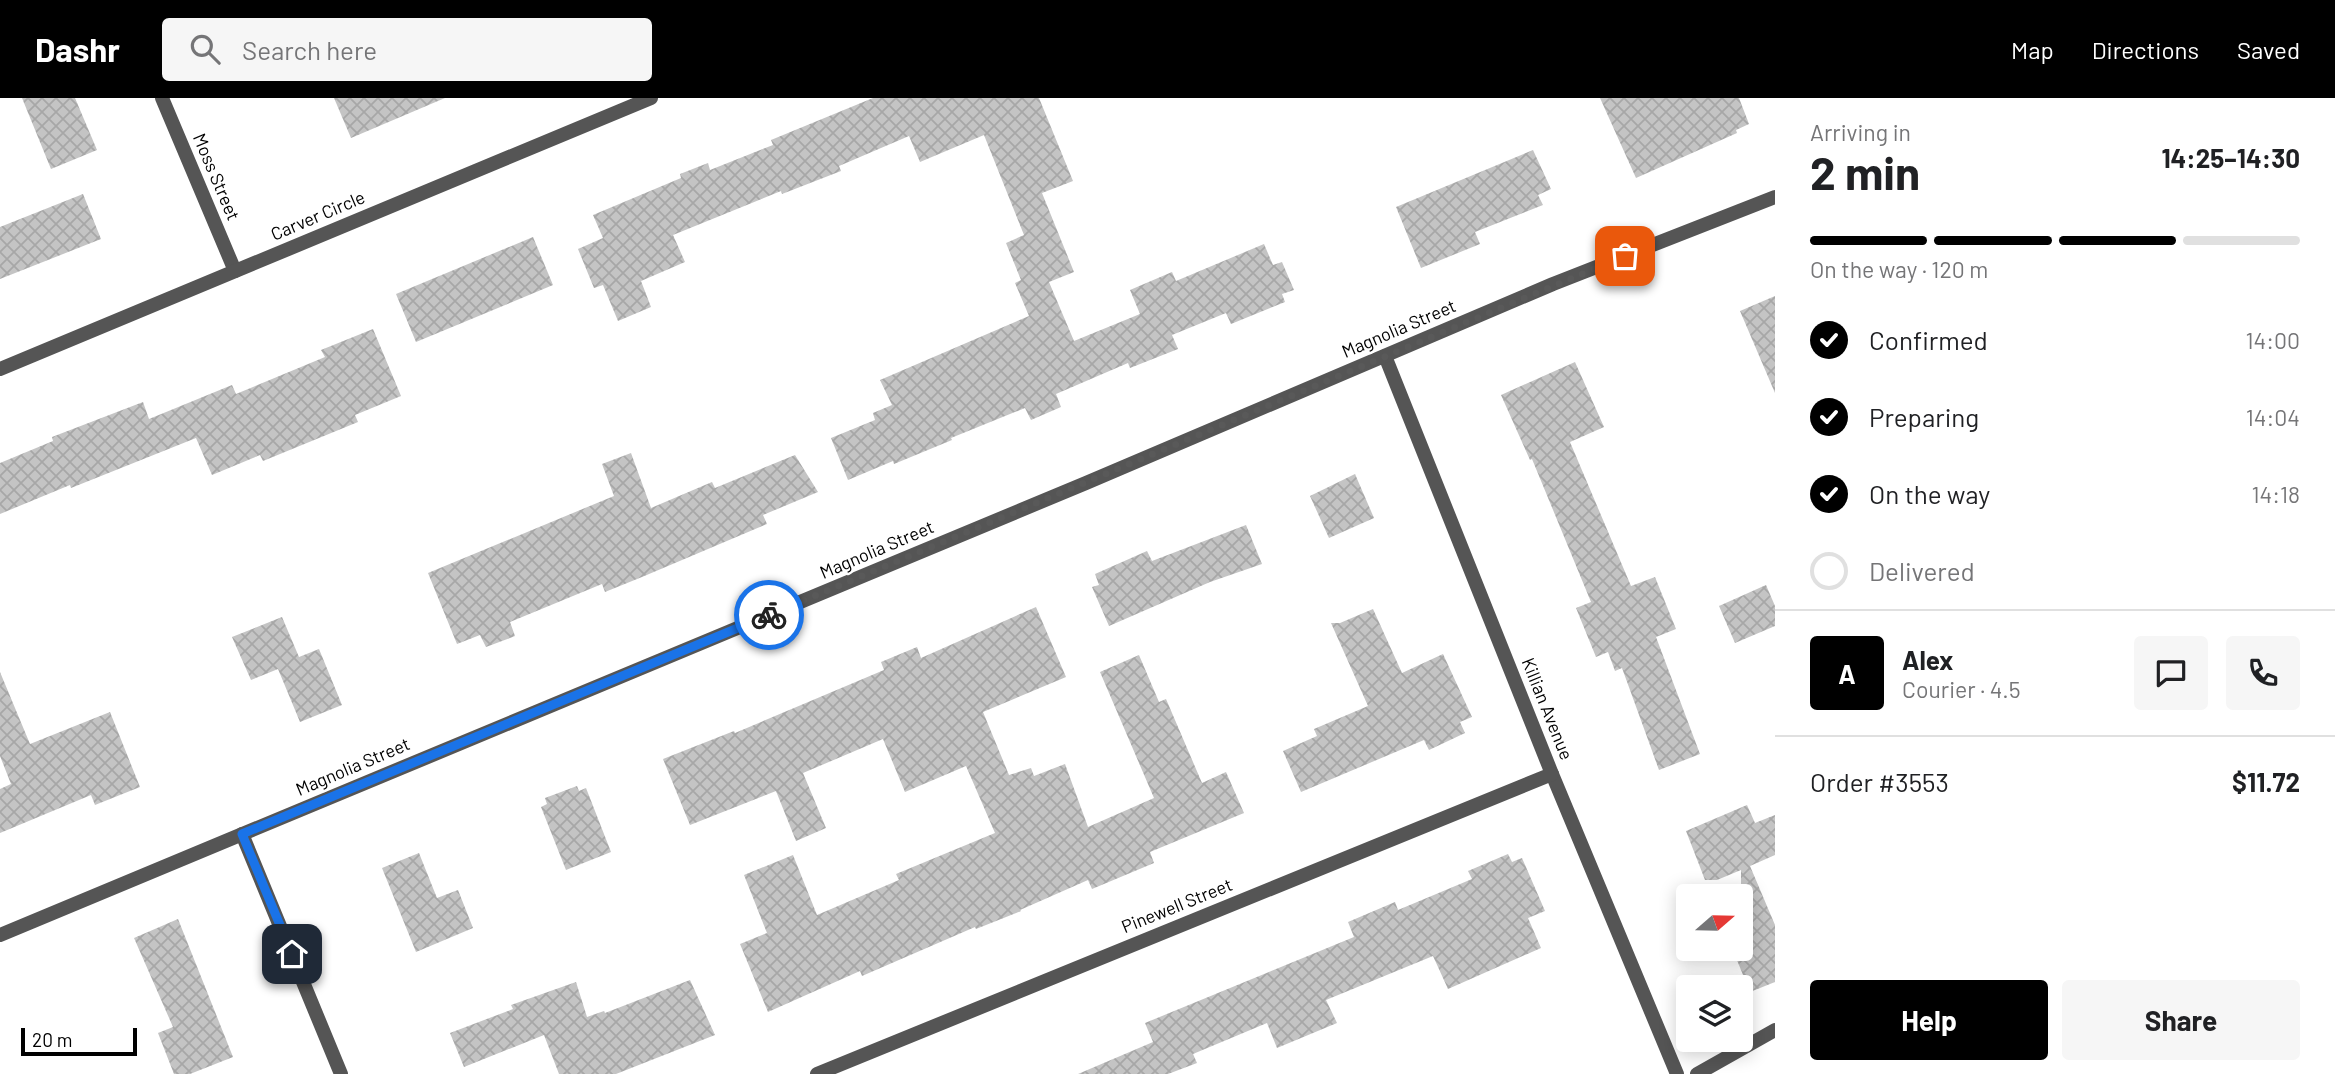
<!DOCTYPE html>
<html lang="en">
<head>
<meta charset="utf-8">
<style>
	body { margin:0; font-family:Barlow,sans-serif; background:#f6f6f6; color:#202124; height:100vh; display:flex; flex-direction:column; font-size:26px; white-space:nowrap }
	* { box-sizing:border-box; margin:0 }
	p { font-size:23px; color:#757577 }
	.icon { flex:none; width:38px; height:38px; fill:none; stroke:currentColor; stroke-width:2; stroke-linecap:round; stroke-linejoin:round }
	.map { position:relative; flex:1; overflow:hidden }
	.side { display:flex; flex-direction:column; background:#fff; width:560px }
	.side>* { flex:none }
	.needle { width:46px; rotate:70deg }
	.controls { position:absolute; left:1676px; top:786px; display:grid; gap:14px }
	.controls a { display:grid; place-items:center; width:77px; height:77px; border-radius:7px; background:#fff; box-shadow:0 4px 18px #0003; font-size:35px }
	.scale { position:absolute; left:21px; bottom:18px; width:116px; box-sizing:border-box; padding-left:7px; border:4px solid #000; border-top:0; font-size:19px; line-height:24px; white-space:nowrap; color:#000; -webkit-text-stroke:5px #fff; paint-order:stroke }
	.pin { position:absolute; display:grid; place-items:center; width:60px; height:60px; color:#fff; margin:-30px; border-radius:14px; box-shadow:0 4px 10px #0006 }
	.courier { position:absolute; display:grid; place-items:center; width:70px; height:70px; margin:-35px; border:5px solid #1a73e8; border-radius:50%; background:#fff; color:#222; box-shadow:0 2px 9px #0007 }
	.headline em { font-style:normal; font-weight:700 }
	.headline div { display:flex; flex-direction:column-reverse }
	.headline { display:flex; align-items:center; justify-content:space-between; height:119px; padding:0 35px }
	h1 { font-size:46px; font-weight:700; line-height:52px }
	.bar { display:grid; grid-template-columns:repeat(4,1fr); gap:10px 7px; align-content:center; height:84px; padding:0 35px }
	.bar i { height:9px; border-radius:5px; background:#e0e0e0 }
	.bar .active { background:#000 }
	.bar p { grid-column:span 4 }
	.line { display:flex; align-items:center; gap:18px; padding:0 35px; border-top:2px solid #e0e0e0 }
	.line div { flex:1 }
	.round { display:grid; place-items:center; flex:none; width:74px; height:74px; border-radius:7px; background:#f6f6f6 }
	ol { padding:0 35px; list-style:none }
	li { display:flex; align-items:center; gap:21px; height:77px }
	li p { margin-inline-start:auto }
	li .icon { padding:7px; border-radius:50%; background:#000; color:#fff; stroke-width:4 }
	li:last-child { color:#757577 }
	li i { width:38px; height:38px; border:4px solid #e0e0e0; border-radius:50% }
	.cta { display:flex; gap:14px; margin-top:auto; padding:14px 35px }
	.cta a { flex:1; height:80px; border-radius:7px; background:#000; color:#fff; font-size:28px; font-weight:700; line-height:80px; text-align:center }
	.cta a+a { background:#f6f6f6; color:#202124 }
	header { display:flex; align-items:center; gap:42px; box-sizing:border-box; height:98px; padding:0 35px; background:#000; color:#fff }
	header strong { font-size:33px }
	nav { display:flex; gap:38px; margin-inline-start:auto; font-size:24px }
	.search { width:490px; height:63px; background:#f6f6f6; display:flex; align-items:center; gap:18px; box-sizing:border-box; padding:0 24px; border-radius:7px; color:#757577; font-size:26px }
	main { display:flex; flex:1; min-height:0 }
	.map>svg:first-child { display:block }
	.building { fill:url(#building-cross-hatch) }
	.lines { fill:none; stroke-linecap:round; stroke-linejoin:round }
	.minor { stroke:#555; stroke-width:14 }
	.done { stroke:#595959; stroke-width:7; stroke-dasharray:0 12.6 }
	.route { stroke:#1a73e8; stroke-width:9 }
	.labels { text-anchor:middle; stroke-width:5; stroke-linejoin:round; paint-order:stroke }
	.street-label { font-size:18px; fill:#000; stroke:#fff }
</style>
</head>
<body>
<header>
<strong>Dashr</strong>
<div class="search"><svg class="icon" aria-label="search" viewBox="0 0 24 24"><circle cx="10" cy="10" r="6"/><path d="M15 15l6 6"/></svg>Search here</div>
<nav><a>Map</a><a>Directions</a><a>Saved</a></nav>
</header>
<main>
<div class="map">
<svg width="1775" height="976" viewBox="0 0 1775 976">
	<defs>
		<pattern id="building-cross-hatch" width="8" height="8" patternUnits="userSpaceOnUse" patternTransform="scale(1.75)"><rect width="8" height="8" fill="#c4c4c4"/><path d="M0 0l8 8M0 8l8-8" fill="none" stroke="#a7a7a7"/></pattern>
	</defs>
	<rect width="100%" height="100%" fill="#fff"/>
	<!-- building -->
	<g class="building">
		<path d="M22,0H75L97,52L51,71Z"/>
		<path d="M334,0H445L351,40Z"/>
		<path d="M873,0H1039L1073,83L1042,95L1074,174L1049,184L1074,243L1140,216L1130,192L1172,174L1176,183L1264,146L1273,167L1282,164L1294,192L1282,196L1285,204L1231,226L1226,215L1172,237L1178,251L1130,270L1128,265L1056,296L1061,309L1031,322L1025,310L951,340L952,342L894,366L893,363L848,382L831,340L875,322L873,315L892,307L880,282L1029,218L1015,185L1021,182L1006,145L1024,137L984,37L920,64L909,38L839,68L841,73L782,96L781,93L673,137L685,164L641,183L651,209L618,223L603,187L594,190L578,151L603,140L593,117L681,80L680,76L708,65L710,72L773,47L771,42Z"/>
		<path d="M1600,0H1739L1749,26L1736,32L1737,35L1636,80Z"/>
		<path d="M1533,52L1551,91L1538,97L1543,107L1475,134L1480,146L1421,170L1396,109Z"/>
		<path d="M83,96L101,141L0,181V129Z"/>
		<path d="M533,139L553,187L416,244L396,196Z"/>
		<path d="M1775,198V295L1740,213Z"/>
		<path d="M373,231L401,298L355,317L358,324L263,363L260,357L212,377L196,340L71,390L70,387L0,416V365L53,343L52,339L143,304L149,321L232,287L236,296L325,259L321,252Z"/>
		<path d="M1575,264L1604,329L1570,344L1631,488L1655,479L1676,531L1656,539L1700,656L1659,672L1622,570L1615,573L1608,554L1596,559L1576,510L1591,504L1532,361L1530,362L1501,297Z"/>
		<path d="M631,355L651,410L712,384L715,390L795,357L818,394L763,417L767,426L642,479L605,494L602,486L510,524L515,538L486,549L480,537L457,546L428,475L614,398L602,366Z"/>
		<path d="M1355,376L1374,420L1329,440L1310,398Z"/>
		<path d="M1246,427L1262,466L1210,484L1109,528L1092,489L1099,487L1095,476L1147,453L1152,463Z"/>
		<path d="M1766,487L1775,508V528L1735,545L1719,508Z"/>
		<path d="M1036,509L1066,579L983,614L1009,677L1031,670L1034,678L1065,666L1088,729L1154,700L1100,574L1139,557L1159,604L1166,601L1202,685L1226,674L1244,715L1150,754L1154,765L1092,791L1088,782L1020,812L1021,813L976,831L975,829L862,878L860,873L768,914L740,846L767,835L744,777L793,757L817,817L899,782L896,776L995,735L966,668L905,694L883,641L803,675L826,730L796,743L776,693L690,727L663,661L734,633L735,635L884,572L881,564L917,549L921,560Z"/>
		<path d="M1373,511L1402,575L1443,556L1472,619L1460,624L1465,635L1429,652L1424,642L1301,694L1283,653L1317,638L1314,631L1368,608L1331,525H1340Z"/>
		<path d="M282,519L299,559L319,551L342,607L300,624L278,571L251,582L232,539Z"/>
		<path d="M0,574L30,646L110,614L140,689L95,707L91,697L0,735V691L11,686L0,658Z"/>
		<path d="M577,688L579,693L586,690L611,754L566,772L541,709L547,706L545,700Z"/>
		<path d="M1747,707L1755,725L1775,717V757L1750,768L1775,827V884L1750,894L1732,850H1741V772L1717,782H1705L1686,733Z"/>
		<path d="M419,755L437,800L458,792L473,830L416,854L382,770Z"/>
		<path d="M1508,756L1512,764L1522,760L1545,813L1528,820L1541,850L1448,891L1433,858L1326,902L1337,925L1277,950L1267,925L1193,956L1197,965L1168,976H1078L1153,944L1145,925L1354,839L1348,824L1395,804L1398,812L1472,781L1468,773Z"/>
		<path d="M178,821L233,959L190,976H174L158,935L173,929L134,840Z"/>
		<path d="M690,882L715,937L616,976H559L544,937L464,969L450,935L513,911L511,907L576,884L587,919L604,913L605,915Z"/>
	</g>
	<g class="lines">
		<!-- minor -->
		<g class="minor">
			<path d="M162,0L235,173"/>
			<path d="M1385,258L1552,676L1677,976"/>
			<path d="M0,271L651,0"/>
			<path d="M242,736L341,976"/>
			<path d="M0,837L1086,385L1553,186L1775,99"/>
			<path d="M817,976L1552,676"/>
			<path d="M1697,976L1775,932"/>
		</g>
	</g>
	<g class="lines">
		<!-- done -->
		<path class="done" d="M769,517L1625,158"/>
		<!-- route -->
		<path class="route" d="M292,856L242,736L769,517"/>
	</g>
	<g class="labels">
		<!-- street labels -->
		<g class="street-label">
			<text transform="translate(216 79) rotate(67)" y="6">Moss Street</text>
			<text transform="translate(318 118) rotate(-23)" y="6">Carver Circle</text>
			<text transform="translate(1399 231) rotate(-23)" y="6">Magnolia Street</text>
			<text transform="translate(877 452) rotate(-23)" y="6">Magnolia Street</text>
			<text transform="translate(1547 611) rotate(68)" y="6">Killian Avenue</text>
			<text transform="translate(353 669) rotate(-23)" y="6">Magnolia Street</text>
			<text transform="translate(1177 808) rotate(-22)" y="6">Pinewell Street</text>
		</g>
	</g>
</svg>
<div class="controls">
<a><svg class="needle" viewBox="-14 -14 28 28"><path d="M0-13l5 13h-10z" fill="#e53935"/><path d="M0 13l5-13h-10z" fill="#757577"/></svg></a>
<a><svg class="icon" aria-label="layers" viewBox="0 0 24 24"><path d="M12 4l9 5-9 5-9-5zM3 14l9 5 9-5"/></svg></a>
</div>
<div class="scale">20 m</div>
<div class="pin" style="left:1625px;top:158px;background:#ea580c"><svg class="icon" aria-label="bag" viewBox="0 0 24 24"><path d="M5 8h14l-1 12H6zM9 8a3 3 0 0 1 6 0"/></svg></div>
<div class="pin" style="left:292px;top:856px;background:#1f2937"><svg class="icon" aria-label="home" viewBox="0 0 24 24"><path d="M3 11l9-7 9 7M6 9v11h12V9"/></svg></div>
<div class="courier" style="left:769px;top:517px"><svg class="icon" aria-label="bike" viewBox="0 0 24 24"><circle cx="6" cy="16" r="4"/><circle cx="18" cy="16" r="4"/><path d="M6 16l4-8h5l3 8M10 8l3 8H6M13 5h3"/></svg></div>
</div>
<section class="side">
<div class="headline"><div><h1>2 min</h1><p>Arriving in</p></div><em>14:25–14:30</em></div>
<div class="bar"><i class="active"></i><i class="active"></i><i class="active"></i><i></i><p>On the way · 120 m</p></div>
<ol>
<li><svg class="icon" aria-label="check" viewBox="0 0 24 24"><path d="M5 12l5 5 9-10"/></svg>Confirmed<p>14:00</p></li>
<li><svg class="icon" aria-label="check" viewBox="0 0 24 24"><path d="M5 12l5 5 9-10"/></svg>Preparing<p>14:04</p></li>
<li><svg class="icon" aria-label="check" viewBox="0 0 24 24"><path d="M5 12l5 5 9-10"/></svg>On the way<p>14:18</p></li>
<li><i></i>Delivered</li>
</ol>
<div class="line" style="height:126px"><b class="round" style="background:#000;color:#fff">A</b><div><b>Alex</b><p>Courier · 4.5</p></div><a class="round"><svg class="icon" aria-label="chat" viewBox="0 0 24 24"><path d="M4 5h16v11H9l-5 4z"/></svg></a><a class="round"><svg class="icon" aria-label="phone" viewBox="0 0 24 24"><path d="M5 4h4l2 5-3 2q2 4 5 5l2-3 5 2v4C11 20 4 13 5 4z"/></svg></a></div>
<div class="line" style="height:91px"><div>Order #3553</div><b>$11.72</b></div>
<div class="cta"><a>Help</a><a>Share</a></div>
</section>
</main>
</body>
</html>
